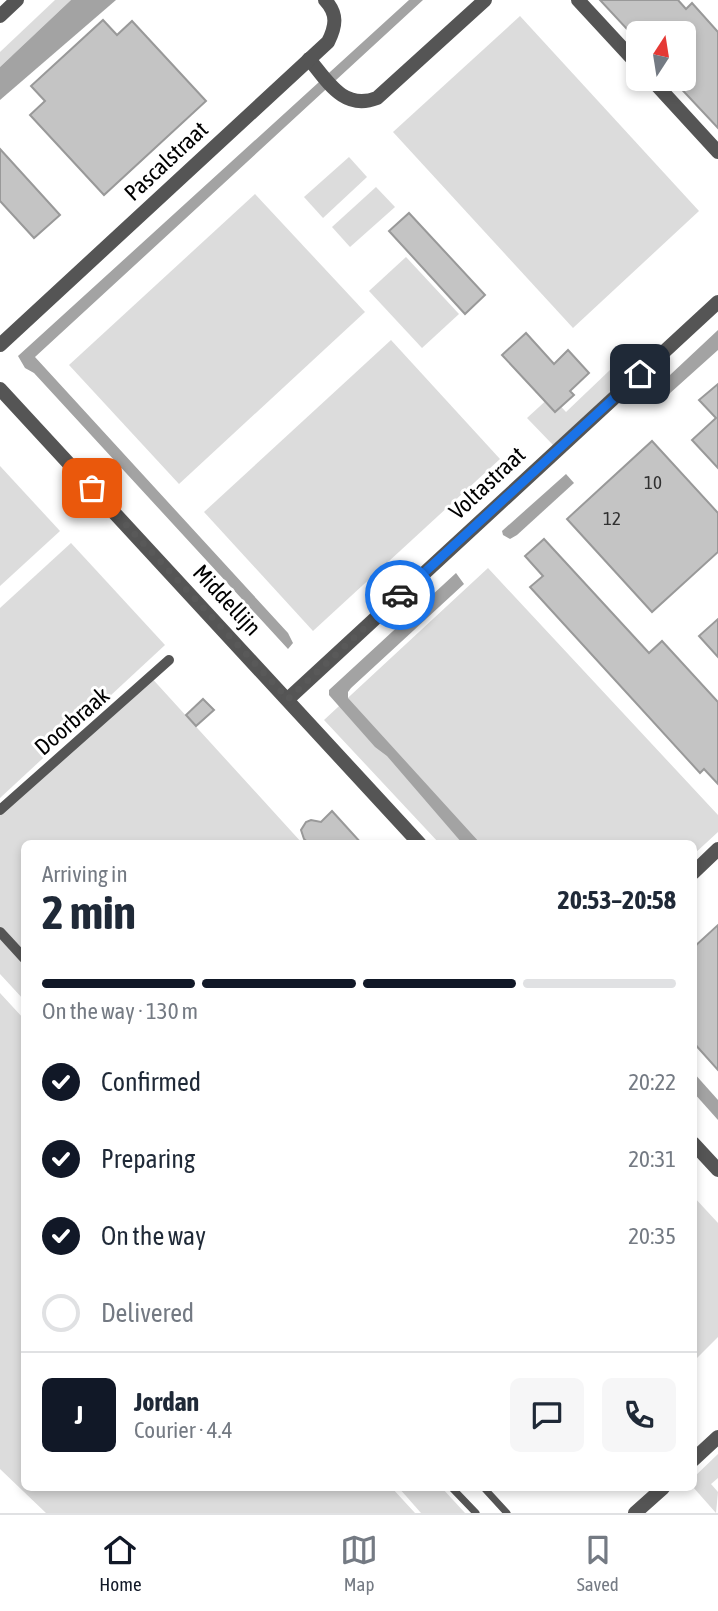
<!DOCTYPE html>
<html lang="en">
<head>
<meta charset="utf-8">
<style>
	body { margin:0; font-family:"Asap Condensed",sans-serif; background:#f6f6f7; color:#1f2937; height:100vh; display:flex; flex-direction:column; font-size:26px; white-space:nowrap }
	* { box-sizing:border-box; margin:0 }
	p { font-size:23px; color:#747a83 }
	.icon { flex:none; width:38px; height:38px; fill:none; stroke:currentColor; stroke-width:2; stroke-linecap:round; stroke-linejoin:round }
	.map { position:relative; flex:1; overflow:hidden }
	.sheet { position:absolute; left:21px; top:840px; width:676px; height:651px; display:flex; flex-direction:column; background:#fff; border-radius:10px; box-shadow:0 4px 10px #0003 }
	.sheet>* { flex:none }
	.needle { width:46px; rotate:12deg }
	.controls { position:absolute; left:626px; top:21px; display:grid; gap:14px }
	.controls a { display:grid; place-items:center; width:70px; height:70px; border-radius:10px; background:#fff; box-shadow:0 4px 10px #0003; font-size:35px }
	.pin { position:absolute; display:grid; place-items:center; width:60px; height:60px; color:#fff; margin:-30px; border-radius:14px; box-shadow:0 4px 10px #0006 }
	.courier { position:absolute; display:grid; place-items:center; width:70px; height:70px; margin:-35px; border:5px solid #1a73e8; border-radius:50%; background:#fff; color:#222; box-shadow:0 2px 9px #0007 }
	.head em { font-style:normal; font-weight:700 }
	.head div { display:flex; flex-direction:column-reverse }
	.head { display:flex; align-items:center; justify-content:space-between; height:119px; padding:0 21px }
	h1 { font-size:46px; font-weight:700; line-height:52px }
	.bar { display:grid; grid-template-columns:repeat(4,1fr); gap:10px 7px; align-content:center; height:84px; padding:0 21px }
	.bar i { height:9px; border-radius:5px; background:#e0e1e3 }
	.bar .on { background:#111827 }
	.bar p { grid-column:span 4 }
	.line { display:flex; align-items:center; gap:18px; padding:0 21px; border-top:2px solid #e0e1e3 }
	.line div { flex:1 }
	.round { display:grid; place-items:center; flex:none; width:74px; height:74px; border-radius:10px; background:#f6f6f7 }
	ol { padding:0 21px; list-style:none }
	li { display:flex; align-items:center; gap:21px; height:77px }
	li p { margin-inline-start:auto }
	li .icon { padding:7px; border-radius:50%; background:#111827; color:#fff; stroke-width:4 }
	li:last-child { color:#747a83 }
	li i { width:38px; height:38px; border:4px solid #e0e1e3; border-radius:50% }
	.dock { display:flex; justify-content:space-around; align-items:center; height:98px; border-top:2px solid #e0e1e3; background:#fff; font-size:19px; color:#747a83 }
	.dock a { display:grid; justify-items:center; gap:4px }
	.dock .on { color:#111827 }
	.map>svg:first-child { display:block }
	.green { fill:#dcdcdc }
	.water { fill:#a3a3a3 }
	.building { fill:#c4c4c4; stroke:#999; stroke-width:2 }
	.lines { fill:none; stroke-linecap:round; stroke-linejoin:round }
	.service { stroke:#555; stroke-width:7 }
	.pedestrian { stroke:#555; stroke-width:10 }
	.minor { stroke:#555; stroke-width:14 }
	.done { stroke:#595959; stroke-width:7; stroke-dasharray:0 12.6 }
	.route { stroke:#1a73e8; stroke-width:9 }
	.labels { text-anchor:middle; stroke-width:6; stroke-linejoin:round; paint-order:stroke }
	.number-label { font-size:19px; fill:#313131 }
	.street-label { font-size:23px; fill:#000; stroke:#fff }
</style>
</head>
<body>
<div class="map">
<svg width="718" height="1513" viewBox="0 0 718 1513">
	<rect width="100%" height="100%" fill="#fff"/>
	<!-- green -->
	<g class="green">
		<path d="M55,0H71L0,67V52Z"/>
		<path d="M520,16L699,211L573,328L393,132Z"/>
		<path d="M349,157L367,177L323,218L304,197Z"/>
		<path d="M376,187L395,207L350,247L332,227Z"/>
		<path d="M255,194L365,312L179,484L69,365Z"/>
		<path d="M406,257L459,314L422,348L369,291Z"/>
		<path d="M391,340L500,459L313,631L204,512Z"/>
		<path d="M610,370L620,383L553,445L527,418L551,396L566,412Z"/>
		<path d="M0,466L60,531L0,586Z"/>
		<path d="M71,543L165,645L0,798V608Z"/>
		<path d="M488,568L718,815V832L693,855V844L439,843L324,720Z"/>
		<path d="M148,674L302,843L24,844V1000L0,974V805Z"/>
		<path d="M0,993L24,1019V1488H392L415,1513H46L0,1469Z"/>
		<path d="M693,1196L718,1223V1337L693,1362Z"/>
		<path d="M718,1454V1478L711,1484L718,1492L716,1513L693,1487V1478Z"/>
		<path d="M399,1488H442L465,1513H421Z"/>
	</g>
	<!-- water -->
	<g class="water">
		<path d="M71,0H116L0,100V67Z"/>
		<path d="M409,0H423L35,357L288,633L293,643L288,649L34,373L25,368L18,356Z"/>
		<path d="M718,330V350L669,394L659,383L670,375Z"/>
		<path d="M566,474L574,483L517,535L510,539L503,535L502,531Z"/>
		<path d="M456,573L464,584L351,688L348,692V698L480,843H462L387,756L375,747L329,695V690Z"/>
		<path d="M693,1072L718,1100V1120L693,1092Z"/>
	</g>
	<!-- building -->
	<g class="building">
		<path d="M600,0H678L686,9L692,3L718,32V128L672,79H684V33H639V42Z"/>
		<path d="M103,20L117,35L132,21L206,101L104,195L30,115L45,101L31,86Z"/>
		<path d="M0,149L60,215L34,238L0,201Z"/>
		<path d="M409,213L485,295L465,314L389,231Z"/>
		<path d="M526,333L554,364L568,350L589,373L570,391L574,395L555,412L502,355Z"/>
		<path d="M718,384V468L692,440L716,418L699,400Z"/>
		<path d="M652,441L718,513V552L652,612L567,519Z"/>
		<path d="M544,539L649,653L662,641L718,702V784L704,769L700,773L530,587L543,576L525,556Z"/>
		<path d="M718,619V657L699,636Z"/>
		<path d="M203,699L214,710L196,726L186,715Z"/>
		<path d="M332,811L362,844H310L304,839L301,830L306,822L311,820L321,822Z"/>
		<path d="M718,925V1070L693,1042V948Z"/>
	</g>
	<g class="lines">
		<!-- service -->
		<g class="service">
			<path d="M452,1488L476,1513"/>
			<path d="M484,1488L507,1513"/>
		</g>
		<!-- pedestrian -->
		<g class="pedestrian">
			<path d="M0,810L169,660"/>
			<path d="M0,932L24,958"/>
		</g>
		<!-- minor -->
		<g class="minor">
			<path d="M578,0L639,66"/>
			<path d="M0,16L17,0"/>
			<path d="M309,59C328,82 344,111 377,98L485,0"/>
			<path d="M651,79L718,152"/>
			<path d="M0,345L328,42C336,26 338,14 325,0"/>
			<path d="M0,389L420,844"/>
			<path d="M288,699L718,302"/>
			<path d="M693,873L718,849"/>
			<path d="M693,1143L718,1170"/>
			<path d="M693,1460L718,1437"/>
			<path d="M635,1513L663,1488"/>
		</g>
	</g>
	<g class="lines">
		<!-- done -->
		<path class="done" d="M92,488L288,699L400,595"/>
		<!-- route -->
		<path class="route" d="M400,595L640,374"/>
	</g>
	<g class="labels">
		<!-- number labels -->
		<g class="number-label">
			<text x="653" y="489">10</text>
			<text x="612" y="525">12</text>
		</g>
		<!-- street labels -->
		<g class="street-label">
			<text transform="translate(166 161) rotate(-43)" y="8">Pascalstraat</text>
			<text transform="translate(487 483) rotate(-43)" y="8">Voltastraat</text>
			<text transform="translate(227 600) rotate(47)" y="8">Middellijn</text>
			<text transform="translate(72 721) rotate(-41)" y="8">Doorbraak</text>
		</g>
	</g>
</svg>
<div class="controls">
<a><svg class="needle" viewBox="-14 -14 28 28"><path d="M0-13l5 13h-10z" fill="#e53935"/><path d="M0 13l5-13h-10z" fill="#747a83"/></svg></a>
</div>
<div class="pin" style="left:92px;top:488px;background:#ea580c"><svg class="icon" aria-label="bag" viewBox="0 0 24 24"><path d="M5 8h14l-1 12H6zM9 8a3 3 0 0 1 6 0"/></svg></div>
<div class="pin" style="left:640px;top:374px;background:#1f2937"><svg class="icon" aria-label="home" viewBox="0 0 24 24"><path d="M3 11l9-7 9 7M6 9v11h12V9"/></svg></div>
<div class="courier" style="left:400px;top:595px"><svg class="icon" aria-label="car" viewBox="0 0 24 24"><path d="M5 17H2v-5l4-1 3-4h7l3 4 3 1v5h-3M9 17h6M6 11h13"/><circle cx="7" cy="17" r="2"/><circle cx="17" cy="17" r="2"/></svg></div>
<section class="sheet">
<div class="head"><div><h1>2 min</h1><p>Arriving in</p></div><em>20:53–20:58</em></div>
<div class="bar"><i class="on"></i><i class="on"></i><i class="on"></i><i></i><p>On the way · 130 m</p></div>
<ol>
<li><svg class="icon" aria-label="check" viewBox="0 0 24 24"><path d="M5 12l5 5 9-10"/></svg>Confirmed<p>20:22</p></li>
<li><svg class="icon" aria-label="check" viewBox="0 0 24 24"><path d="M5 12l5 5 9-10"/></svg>Preparing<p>20:31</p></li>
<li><svg class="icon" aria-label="check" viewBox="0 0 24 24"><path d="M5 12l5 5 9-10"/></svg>On the way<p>20:35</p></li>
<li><i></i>Delivered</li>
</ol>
<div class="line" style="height:126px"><b class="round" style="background:#111827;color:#fff">J</b><div><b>Jordan</b><p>Courier · 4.4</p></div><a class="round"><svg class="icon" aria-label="chat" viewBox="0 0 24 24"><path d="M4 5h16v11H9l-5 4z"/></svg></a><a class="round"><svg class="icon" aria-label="phone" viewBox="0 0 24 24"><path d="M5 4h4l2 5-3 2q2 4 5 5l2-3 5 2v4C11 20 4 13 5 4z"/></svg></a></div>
</section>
</div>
<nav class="dock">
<a class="on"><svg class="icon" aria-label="home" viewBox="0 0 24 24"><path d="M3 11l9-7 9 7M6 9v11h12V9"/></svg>Home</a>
<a><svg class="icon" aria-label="map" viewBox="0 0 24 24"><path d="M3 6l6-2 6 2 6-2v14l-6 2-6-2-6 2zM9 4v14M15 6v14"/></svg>Map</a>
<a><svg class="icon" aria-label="saved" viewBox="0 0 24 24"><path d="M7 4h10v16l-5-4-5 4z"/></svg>Saved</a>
</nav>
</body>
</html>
